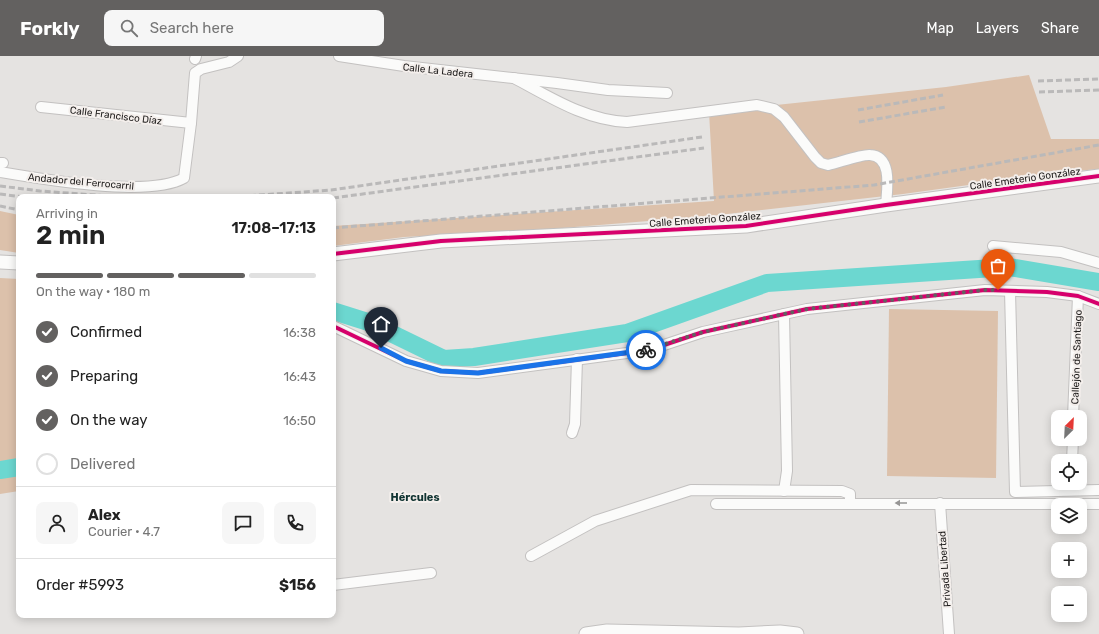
<!DOCTYPE html>
<html lang="en">
<head>
<meta charset="utf-8">
<style>
	body { margin:0; font-family:Rubik,sans-serif; background:#f6f6f6; color:#222; height:100vh; display:flex; flex-direction:column; font-size:15px; white-space:nowrap }
	* { box-sizing:border-box; margin:0 }
	p { font-size:13px; color:#767676 }
	.icon { flex:none; width:22px; height:22px; fill:none; stroke:currentColor; stroke-width:2; stroke-linecap:round; stroke-linejoin:round }
	.map { position:relative; flex:1; overflow:hidden }
	.drawer { position:absolute; left:16px; top:138px; width:320px; height:424px; display:flex; flex-direction:column; background:#fff; border-radius:8px; box-shadow:0 2px 10px #0003 }
	.drawer>* { flex:none }
	.needle { width:26px; rotate:24deg }
	.tools { position:absolute; left:1051px; top:354px; display:grid; gap:8px }
	.tools a { display:grid; place-items:center; width:36px; height:36px; border-radius:8px; background:#fff; box-shadow:0 2px 10px #0003; font-size:20px }
	.pin { position:absolute; display:grid; place-items:center; width:34px; height:34px; color:#fff; margin:-41px -17px; border-radius:50% 50% 50% 0; rotate:-45deg; box-shadow:0 0 4px #0007 }
	.pin .icon { rotate:45deg }
	.courier { position:absolute; display:grid; place-items:center; width:40px; height:40px; margin:-20px; border:3px solid #1a73e8; border-radius:50%; background:#fff; color:#222; box-shadow:0 1px 5px #0007 }
	.headline em { font-style:normal; font-weight:600 }
	.headline div { display:flex; flex-direction:column-reverse }
	.headline { display:flex; align-items:center; justify-content:space-between; height:68px; padding:0 20px }
	h1 { font-size:26px; font-weight:600; line-height:30px }
	.bar { display:grid; grid-template-columns:repeat(4,1fr); gap:6px 4px; align-content:center; height:48px; padding:0 20px }
	.bar i { height:5px; border-radius:3px; background:#e0e0e0 }
	.bar .current { background:#636160 }
	.bar p { grid-column:span 4 }
	.line { display:flex; align-items:center; gap:10px; padding:0 20px; border-top:1px solid #e0e0e0 }
	.line div { flex:1 }
	.round { display:grid; place-items:center; flex:none; width:42px; height:42px; border-radius:8px; background:#f6f6f6 }
	ol { padding:0 20px; list-style:none }
	li { display:flex; align-items:center; gap:12px; height:44px }
	li p { margin-inline-start:auto }
	li .icon { padding:4px; border-radius:50%; background:#636160; color:#fff; stroke-width:4 }
	li:last-child { color:#767676 }
	li i { width:22px; height:22px; border:2px solid #e0e0e0; border-radius:50% }
	header { display:flex; align-items:center; gap:24px; box-sizing:border-box; height:56px; padding:0 20px; background:#636160; color:#fff }
	header strong { font-size:19px }
	nav { display:flex; gap:22px; margin-inline-start:auto; font-size:14px }
	.search { width:280px; height:36px; background:#f6f6f6; display:flex; align-items:center; gap:10px; box-sizing:border-box; padding:0 14px; border-radius:8px; color:#767676; font-size:15px }
	.map>svg:first-child { display:block }
	.green { fill:#dcc1ab }
	.lines { fill:none; stroke-linecap:round; stroke-linejoin:round }
	.river { stroke:#6cd7d0; stroke-width:18 }
	.minor-casing { stroke:#c3c1c0; stroke-width:12 }
	.tertiary-casing { stroke:#c3c1c0; stroke-width:15 }
	.minor { stroke:#fbfbfa; stroke-width:10 }
	.tertiary { stroke:#fbfbfa; stroke-width:13 }
	.rail { stroke:#bab9b9; stroke-width:3; stroke-dasharray:6 3; stroke-linecap:butt }
	.cycleway-casing { stroke:#f4efec; stroke-width:6 }
	.cycleway { stroke:#d6006c; stroke-width:4 }
	.oneway { fill:#979695 }
	.done { stroke:#636160; stroke-width:4; stroke-dasharray:0 7.2 }
	.route { stroke:#1a73e8; stroke-width:5 }
	.labels { text-anchor:middle; stroke-width:4; stroke-linejoin:round; paint-order:stroke }
	.street-label { font-size:10px; fill:#1d1b1a; stroke:#f4efec }
	.neighbourhood-label { font-size:11px; font-weight:bold; fill:#113432; stroke:#f4efec }
</style>
</head>
<body>
<header>
<strong>Forkly</strong>
<div class="search"><svg class="icon" aria-label="search" viewBox="0 0 24 24"><circle cx="10" cy="10" r="6"/><path d="M15 15l6 6"/></svg>Search here</div>
<nav><a>Map</a><a>Layers</a><a>Share</a></nav>
</header>
<div class="map">
<svg width="1099" height="578" viewBox="0 0 1099 578">
	<rect width="100%" height="100%" fill="#e5e3e1"/>
	<!-- green -->
	<g class="green">
		<path d="M1029,19L1051,83H1099V113L1064,116L903,138L710,160L538,174L404,181L333,190V170L714,145L709,56L946,31Z"/>
		<path d="M0,155L19,159V197L0,194Z"/>
		<path d="M0,222L19,223V435L0,438Z"/>
		<path d="M889,253L998,255L996,422L887,420Z"/>
	</g>
	<g class="lines">
		<!-- river -->
		<g class="river">
			<path d="M333,255L368,266L444,303L474,301L627,277L767,227L1009,211L1099,226"/>
			<path d="M0,414L19,411"/>
		</g>
		<!-- minor casing -->
		<g class="minor-casing">
			<g id="minor">
				<path d="M339,0L404,10L557,27L608,34L667,37"/>
				<path d="M195,3L196,0"/>
				<path d="M514,22C550,41 585,64 627,66L757,49L774,53L784,61L815,101L821,107L828,109C838,107 862,98 870,99C893,100 887,134 886,149"/>
				<path d="M41,51L191,67"/>
				<path d="M0,107H3"/>
				<path d="M0,116C41,123 149,142 184,122L191,67L195,17L201,13L229,6L238,0"/>
				<path d="M993,190L1061,196L1099,207"/>
				<path d="M1010,235L1015,436L1099,434"/>
				<path d="M784,258L787,415L784,435"/>
				<path d="M333,270L406,305L441,315L478,317L649,294L703,276L807,253L985,234L1047,236L1078,240L1099,248"/>
				<path d="M1073,361L1078,240"/>
				<path d="M572,377L575,368L577,303"/>
				<path d="M1072,405L1073,383"/>
				<path d="M940,447L949,578"/>
				<path d="M716,448H1099"/>
				<path d="M531,500L595,465L691,434L842,435L850,438V448"/>
				<path d="M333,529L431,517"/>
			</g>
		</g>
		<!-- tertiary casing -->
		<g class="tertiary-casing">
			<g id="tertiary">
				<path d="M333,198L441,185L746,170L886,149L1099,120"/>
				<path d="M0,206L19,207"/>
				<path d="M586,578L607,575L739,578L780,576L797,578"/>
			</g>
		</g>
		<!-- minor -->
		<use href="#minor" class="minor"/>
		<!-- tertiary -->
		<use href="#tertiary" class="tertiary"/>
		<!-- rail -->
		<g class="rail">
			<path d="M1038,25L1099,23"/>
			<path d="M1039,36L1099,34"/>
			<path d="M858,54L943,39"/>
			<path d="M859,66L946,51"/>
			<path d="M0,130L40,135L121,141"/>
			<path d="M0,138L23,141"/>
			<path d="M232,141L331,134L702,81"/>
			<path d="M333,142L704,92"/>
			<path d="M0,150L19,154"/>
			<path d="M333,172L874,129L1099,89"/>
		</g>
		<!-- cycleway casing -->
		<g class="cycleway-casing">
			<g id="cycleway">
				<path d="M333,198L441,185L746,170L886,149L1099,120"/>
				<path d="M333,270L406,305L441,315L478,317L649,294L703,276L807,253L985,234L1047,236L1078,240L1099,248"/>
			</g>
		</g>
		<!-- cycleway -->
		<use href="#cycleway" class="cycleway"/>
	</g>
	<!-- one-way arrows -->
	<defs><path id="oneway-solid" d="M-6-.8H1V-3.2L6.5 0L1 3.2V.8H-6Z"/></defs>
	<use class="oneway" href="#oneway-solid" transform="translate(901 447) rotate(180)"/>
	<g class="lines">
		<!-- done -->
		<path class="done" d="M646,294L703,276L807,253L985,234H998"/>
		<!-- route -->
		<path class="route" d="M381,292L406,305L441,315L478,317L646,294"/>
	</g>
	<g class="labels">
		<!-- street labels -->
		<g class="street-label">
			<text transform="translate(438 14) rotate(6)" y="4">Calle La Ladera</text>
			<text transform="translate(116 59) rotate(7)" y="4">Calle Francisco Díaz</text>
			<text transform="translate(1025 122) rotate(-8)" y="4">Calle Emeterio González</text>
			<text transform="translate(81 125) rotate(5)" y="4">Andador del Ferrocarril</text>
			<text transform="translate(705 163) rotate(-4)" y="4">Calle Emeterio González</text>
			<text transform="translate(1076 301) rotate(-88)" y="4">Callejón de Santiago</text>
			<text transform="translate(944 513) rotate(-94)" y="4">Privada Libertad</text>
		</g>
		<!-- neighbourhood labels -->
		<g class="neighbourhood-label">
			<text x="415" y="445">Hércules</text>
		</g>
	</g>
</svg>
<div class="tools">
<a><svg class="needle" viewBox="-14 -14 28 28"><path d="M0-13l5 13h-10z" fill="#e53935"/><path d="M0 13l5-13h-10z" fill="#767676"/></svg></a>
<a><svg class="icon" aria-label="locate" viewBox="0 0 24 24"><circle cx="12" cy="12" r="6"/><path d="M12 2v4M12 18v4M2 12h4M18 12h4"/></svg></a>
<a><svg class="icon" aria-label="layers" viewBox="0 0 24 24"><path d="M12 4l9 5-9 5-9-5zM3 14l9 5 9-5"/></svg></a>
<a>+</a>
<a>−</a>
</div>
<div class="pin" style="left:998px;top:234px;background:#ea580c"><svg class="icon" aria-label="bag" viewBox="0 0 24 24"><path d="M5 8h14l-1 12H6zM9 8a3 3 0 0 1 6 0"/></svg></div>
<div class="pin" style="left:381px;top:292px;background:#1f2937"><svg class="icon" aria-label="home" viewBox="0 0 24 24"><path d="M3 11l9-7 9 7M6 9v11h12V9"/></svg></div>
<div class="courier" style="left:646px;top:294px"><svg class="icon" aria-label="bike" viewBox="0 0 24 24"><circle cx="6" cy="16" r="4"/><circle cx="18" cy="16" r="4"/><path d="M6 16l4-8h5l3 8M10 8l3 8H6M13 5h3"/></svg></div>
<section class="drawer">
<div class="headline"><div><h1>2 min</h1><p>Arriving in</p></div><em>17:08–17:13</em></div>
<div class="bar"><i class="current"></i><i class="current"></i><i class="current"></i><i></i><p>On the way · 180 m</p></div>
<ol>
<li><svg class="icon" aria-label="check" viewBox="0 0 24 24"><path d="M5 12l5 5 9-10"/></svg>Confirmed<p>16:38</p></li>
<li><svg class="icon" aria-label="check" viewBox="0 0 24 24"><path d="M5 12l5 5 9-10"/></svg>Preparing<p>16:43</p></li>
<li><svg class="icon" aria-label="check" viewBox="0 0 24 24"><path d="M5 12l5 5 9-10"/></svg>On the way<p>16:50</p></li>
<li><i></i>Delivered</li>
</ol>
<div class="line" style="height:72px"><a class="round"><svg class="icon" aria-label="person" viewBox="0 0 24 24"><circle cx="12" cy="8" r="4"/><path d="M4 21q1-7 8-7t8 7"/></svg></a><div><b>Alex</b><p>Courier · 4.7</p></div><a class="round"><svg class="icon" aria-label="chat" viewBox="0 0 24 24"><path d="M4 5h16v11H9l-5 4z"/></svg></a><a class="round"><svg class="icon" aria-label="phone" viewBox="0 0 24 24"><path d="M5 4h4l2 5-3 2q2 4 5 5l2-3 5 2v4C11 20 4 13 5 4z"/></svg></a></div>
<div class="line" style="height:52px"><div>Order #5993</div><b>$156</b></div>
</section>
</div>
</body>
</html>
